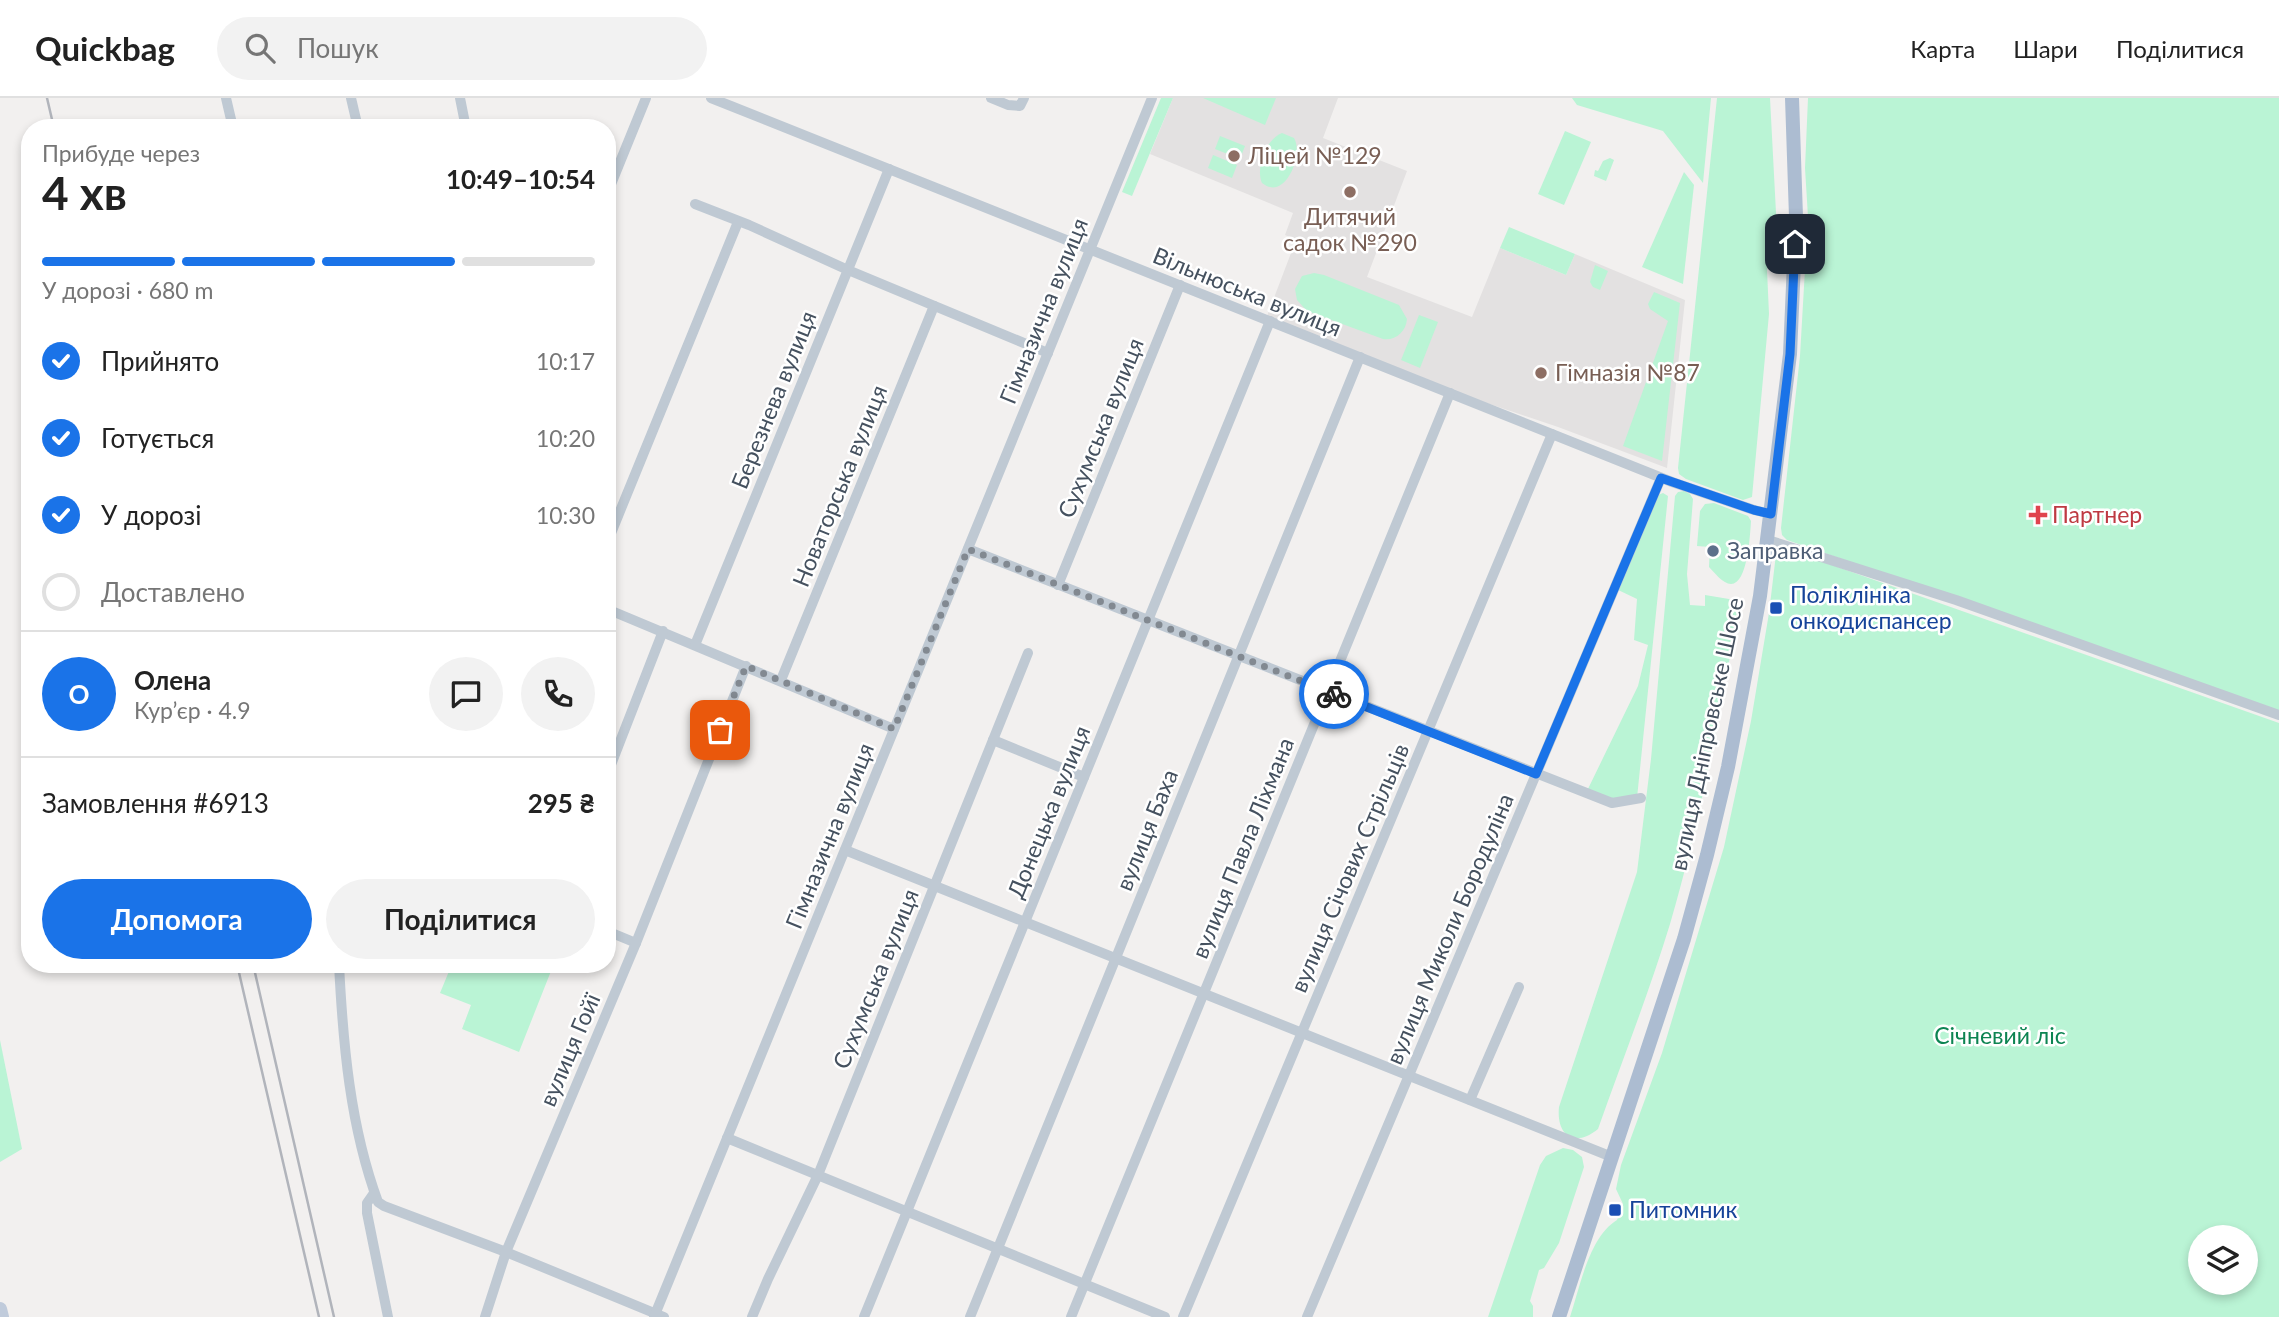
<!DOCTYPE html>
<html lang="uk">
<head>
<meta charset="utf-8">
<style>
	body { margin:0; font-family:Lato,sans-serif; background:#f2f2f2; color:#222; height:100vh; display:flex; flex-direction:column; font-size:26px; white-space:nowrap }
	* { box-sizing:border-box; margin:0 }
	p { font-size:23px; color:#767676 }
	.icon { flex:none; width:38px; height:38px; fill:none; stroke:currentColor; stroke-width:2; stroke-linecap:round; stroke-linejoin:round }
	.map { position:relative; flex:1; overflow:hidden }
	.side { position:absolute; left:21px; top:21px; width:595px; height:854px; display:flex; flex-direction:column; background:#fff; border-radius:28px; box-shadow:0 4px 10px #0003 }
	.side>* { flex:none }
	.tools { position:absolute; left:2188px; top:1127px; display:grid; gap:14px }
	.tools a { display:grid; place-items:center; width:70px; height:70px; border-radius:50%; background:#fff; box-shadow:0 4px 10px #0003; font-size:35px }
	.pin { position:absolute; display:grid; place-items:center; width:60px; height:60px; color:#fff; margin:-30px; border-radius:14px; box-shadow:0 4px 10px #0006 }
	.courier { position:absolute; display:grid; place-items:center; width:70px; height:70px; margin:-35px; border:5px solid #1a73e8; border-radius:50%; background:#fff; color:#222; box-shadow:0 2px 9px #0007 }
	.head em { font-style:normal; font-weight:700 }
	.head div { display:flex; flex-direction:column-reverse }
	.head { display:flex; align-items:center; justify-content:space-between; height:119px; padding:0 21px }
	h1 { font-size:46px; font-weight:700; line-height:52px }
	.bar { display:grid; grid-template-columns:repeat(4,1fr); gap:10px 7px; align-content:center; height:84px; padding:0 21px }
	.bar i { height:9px; border-radius:5px; background:#e0e0e0 }
	.bar .on { background:#1a73e8 }
	.bar p { grid-column:span 4 }
	.line { display:flex; align-items:center; gap:18px; padding:0 21px; border-top:2px solid #e0e0e0 }
	.line div { flex:1 }
	.round { display:grid; place-items:center; flex:none; width:74px; height:74px; border-radius:37px; background:#f2f2f2 }
	ol { padding:0 21px; list-style:none }
	li { display:flex; align-items:center; gap:21px; height:77px }
	li p { margin-inline-start:auto }
	li .icon { padding:7px; border-radius:50%; background:#1a73e8; color:#fff; stroke-width:4 }
	li:last-child { color:#767676 }
	li i { width:38px; height:38px; border:4px solid #e0e0e0; border-radius:50% }
	.cta { display:flex; gap:14px; margin-top:auto; padding:14px 21px }
	.cta a { flex:1; height:80px; border-radius:42px; background:#1a73e8; color:#fff; font-size:28px; font-weight:700; line-height:80px; text-align:center }
	.cta a+a { background:#f2f2f2; color:#222 }
	header { display:flex; align-items:center; gap:42px; box-sizing:border-box; height:98px; padding:0 35px; background:#fff; border-bottom:2px solid #e0e0e0 }
	header strong { font-size:33px }
	nav { display:flex; gap:38px; margin-inline-start:auto; font-size:24px }
	.search { width:490px; height:63px; background:#f2f2f2; display:flex; align-items:center; gap:18px; box-sizing:border-box; padding:0 24px; border-radius:38px; color:#767676; font-size:26px }
	.map>svg:first-child { display:block }
	.education { fill:#e3e1e1 }
	.green { fill:#baf4d5; fill-rule:evenodd }
	.lines { fill:none; stroke-linecap:round; stroke-linejoin:round }
	.street { stroke:#bfc9d3; stroke-width:10 }
	.secondary { stroke:#c0cbdb; stroke-width:14 }
	.primary { stroke:#acbcd1; stroke-width:14 }
	.rail { stroke:#b1b4bb; stroke-width:2.5 }
	.done { stroke:#828991; stroke-width:7; stroke-dasharray:0 12.6 }
	.route { stroke:#1a73e8; stroke-width:9 }
	.education-dot { fill:#8d6e63; stroke:#fff; stroke-width:2.5 }
	.health-dot { fill:#e0444e; stroke:#fff; stroke-width:2.5 }
	.service-dot { fill:#5c6f8a; stroke:#fff; stroke-width:2.5 }
	.transit-dot { fill:#1a4fb4; stroke:#fff; stroke-width:2.5 }
	.labels { text-anchor:middle; stroke-width:5; stroke-linejoin:round; paint-order:stroke }
	.education-label { font-size:23px; fill:#785e54; stroke:#fff; text-anchor:start }
	.street-label { font-size:23px; fill:#45515f; stroke:#fff }
	.health-label { font-size:23px; fill:#be3a42; stroke:#fff; text-anchor:start }
	.service-label { font-size:23px; fill:#4e5e75; stroke:#fff; text-anchor:start }
	.transit-label { font-size:23px; fill:#164399; stroke:#fff; text-anchor:start }
	.park-label { font-size:23px; fill:#0d8452; stroke:#fff }
</style>
</head>
<body>
<header>
<strong>Quickbag</strong>
<div class="search"><svg class="icon" aria-label="search" viewBox="0 0 24 24"><circle cx="10" cy="10" r="6"/><path d="M15 15l6 6"/></svg>Пошук</div>
<nav><a>Карта</a><a>Шари</a><a>Поділитися</a></nav>
</header>
<div class="map">
<svg width="2279" height="1219" viewBox="0 0 2279 1219">
	<rect width="100%" height="100%" fill="#f2f0ef"/>
	<!-- education -->
	<path class="education" d="M1173,0H1338L1323,40L1407,73L1367,179L1472,219L1500,150L1566,177L1575,156L1685,202L1667,370L1558,329L1451,293L1267,218L1296,142L1285,137L1293,115L1150,56Z"/>
	<!-- green -->
	<g class="green">
		<path d="M1161,0H1173L1132,98L1122,94Z"/>
		<path d="M1203,0H1276L1265,27Z"/>
		<path d="M1572,0H1711L1703,85L1663,33L1577,7Z"/>
		<path d="M1717,0H1770L1777,134L1767,172L1769,216L1752,399L1743,402L1686,381L1679,376L1678,370Z"/>
		<path d="M1808,0H2279V613L1787,442L1782,437L1781,430L1800,258L1808,119L1805,70Z"/>
		<path d="M1565,33L1591,44L1564,107L1538,96Z"/>
		<path d="M1282,35L1294,40C1304,56 1285,104 1262,85C1255,70 1267,40 1282,35Z"/>
		<path d="M1220,38L1245,48L1240,61L1215,51Z"/>
		<path d="M1213,57L1237,67L1232,80L1208,70Z"/>
		<path d="M1610,60L1614,62L1606,83L1594,78L1595,72L1598,73L1603,63Z"/>
		<path d="M1684,74L1694,87L1683,186L1642,169Z"/>
		<path d="M1509,129L1575,156L1566,177L1500,150Z"/>
		<path d="M1595,167L1608,173L1600,192L1593,189L1590,184Z"/>
		<path d="M1314,175L1324,177L1399,207L1407,221C1406,234 1395,243 1383,241L1307,213L1297,202L1295,191L1302,178Z"/>
		<path d="M1654,194L1680,205L1662,363L1623,348L1668,223L1650,211L1648,206Z"/>
		<path d="M1419,217L1438,224L1420,270L1401,262Z"/>
		<path d="M1684,393L1690,396L1693,401L1687,476L1690,507L1705,508V497L1729,501L1737,507L1738,515C1719,619 1700,724 1670,826C1649,895 1622,963 1598,1031C1575,1050 1556,1038 1559,1009L1637,774L1651,661L1675,398L1678,394Z"/>
		<path d="M1663,395L1668,398L1637,700L1612,705L1586,695L1638,588L1648,547L1634,542L1637,501L1614,490L1653,399Z"/>
		<path d="M1714,405L1748,418L1751,423C1750,436 1748,486 1731,486C1723,486 1714,474 1709,469L1710,449L1697,448L1700,413L1705,406Z"/>
		<path d="M1784,450L2279,625V1219H1570C1580,1189 1589,1139 1617,1122L1623,1106L1616,1091L1621,1067L1662,955L1724,749L1751,623L1769,515L1776,456L1779,452ZM2200,1139H2245V1185H2200Z"/>
		<path d="M452,866L553,868L519,954L462,931L471,907L440,895Z"/>
		<path d="M0,942L22,1051L0,1064Z"/>
		<path d="M1563,1050L1573,1052L1582,1059L1584,1069L1559,1145L1544,1170L1539,1172L1530,1203L1533,1208V1219H1488L1540,1067L1546,1058Z"/>
	</g>
	<g class="lines">
		<!-- street -->
		<g class="street">
			<path d="M226,0L233,30"/>
			<path d="M351,0L358,30"/>
			<path d="M460,0L466,30"/>
			<path d="M711,0L1672,384L1754,412L1771,416"/>
			<path d="M991,0L1008,7L1020,8L1024,0"/>
			<path d="M607,96L646,0"/>
			<path d="M695,106L749,127L848,172L1048,255"/>
			<path d="M1768,442L1956,502L2279,617"/>
			<path d="M607,445L738,124"/>
			<path d="M968,451L1612,705L1641,700"/>
			<path d="M1058,487L1180,187"/>
			<path d="M607,511L894,631"/>
			<path d="M695,547L889,71"/>
			<path d="M781,582L934,208"/>
			<path d="M993,642L1084,679"/>
			<path d="M607,677L663,533"/>
			<path d="M845,752L1612,1059"/>
			<path d="M607,833L636,845"/>
			<path d="M339,866C343,946 350,1028 378,1104L384,1108L506,1154L636,845L746,568"/>
			<path d="M1470,1002L1519,889"/>
			<path d="M727,1040L1165,1219"/>
			<path d="M374,1095L367,1105V1115L388,1219"/>
			<path d="M485,1219L506,1154L664,1219"/>
			<path d="M654,1219L1152,0"/>
			<path d="M752,1219L768,1181L818,1077L1028,555"/>
			<path d="M864,1219L1270,223"/>
			<path d="M970,1219L1360,259"/>
			<path d="M1071,1219L1450,295"/>
			<path d="M1183,1219L1552,336"/>
			<path d="M1307,1219L1661,380"/>
		</g>
		<!-- secondary -->
		<path class="secondary" d="M0,1211L2,1219"/>
		<!-- primary -->
		<path class="primary" d="M1559,1219L1684,841L1707,757L1728,669L1760,498L1790,256L1796,119L1792,0"/>
		<!-- rail -->
		<g class="rail">
			<path d="M47,0L54,30"/>
			<path d="M237,866L319,1219"/>
			<path d="M253,866L334,1219"/>
		</g>
	</g>
	<g class="lines">
		<!-- done -->
		<path class="done" d="M720,632L746,568L894,631L968,451L1334,596"/>
		<!-- route -->
		<path class="route" d="M1334,596L1536,676L1661,380L1754,412L1771,416L1790,256L1795,146"/>
	</g>
	<!-- markers -->
	<g class="education-dot">
		<circle cx="1234" cy="58" r="7"/>
		<circle cx="1350" cy="94" r="7"/>
		<circle cx="1541" cy="275" r="7"/>
	</g>
	<path class="health-dot" d="M2034.5 406.5h7v7h7v7h-7v7h-7v-7h-7v-7h7z"/>
	<circle class="service-dot" cx="1713" cy="453" r="7"/>
	<g class="transit-dot">
		<rect x="1769" y="503" width="14" height="14" rx="3.5"/>
		<rect x="1608" y="1105" width="14" height="14" rx="3.5"/>
	</g>
	<g class="labels">
		<!-- education labels -->
		<g class="education-label">
			<text x="1248" y="66">Ліцей №129</text>
			<text x="1350" y="127" text-anchor="middle">Дитячий<tspan x="1350" dy="26">садок №290</tspan></text>
			<text x="1555" y="283">Гімназія №87</text>
		</g>
		<!-- street labels -->
		<g class="street-label">
			<text transform="translate(1247 194) rotate(22)" y="8">Вільнюська вулиця</text>
			<text transform="translate(1044 213) rotate(-68)" y="8">Гімназична вулиця</text>
			<text transform="translate(774 302) rotate(-68)" y="8">Березнева вулиця</text>
			<text transform="translate(1101 330) rotate(-68)" y="8">Сухумська вулиця</text>
			<text transform="translate(840 388) rotate(-68)" y="8">Новаторська вулиця</text>
			<text transform="translate(1707 636) rotate(-78)" y="8">вулиця Дніпровське Шосе</text>
			<text transform="translate(1049 714) rotate(-68)" y="8">Донецька вулиця</text>
			<text transform="translate(1147 732) rotate(-68)" y="8">вулиця Баха</text>
			<text transform="translate(830 738) rotate(-68)" y="8">Гімназична вулиця</text>
			<text transform="translate(1243 750) rotate(-68)" y="8">вулиця Павла Ліхмана</text>
			<text transform="translate(1350 770) rotate(-67)" y="8">вулиця Січових Стрільців</text>
			<text transform="translate(1450 831) rotate(-67)" y="8">вулиця Миколи Бородуліна</text>
			<text transform="translate(876 881) rotate(-68)" y="8">Сухумська вулиця</text>
			<text transform="translate(570 952) rotate(-67)" y="8">вулиця Гойї</text>
		</g>
		<!-- health labels -->
		<g class="health-label">
			<text x="2052" y="425">Партнер</text>
		</g>
		<!-- service labels -->
		<g class="service-label">
			<text x="1727" y="461">Заправка</text>
		</g>
		<!-- transit labels -->
		<g class="transit-label">
			<text x="1790" y="505">Поліклініка<tspan x="1790" dy="26">онкодиспансер</tspan></text>
			<text x="1629" y="1120">Питомник</text>
		</g>
		<!-- park labels -->
		<g class="park-label">
			<text x="2000" y="946">Січневий ліс</text>
		</g>
	</g>
</svg>
<div class="tools">
<a><svg class="icon" aria-label="layers" viewBox="0 0 24 24"><path d="M12 4l9 5-9 5-9-5zM3 14l9 5 9-5"/></svg></a>
</div>
<div class="pin" style="left:720px;top:632px;background:#ea580c"><svg class="icon" aria-label="bag" viewBox="0 0 24 24"><path d="M5 8h14l-1 12H6zM9 8a3 3 0 0 1 6 0"/></svg></div>
<div class="pin" style="left:1795px;top:146px;background:#1f2937"><svg class="icon" aria-label="home" viewBox="0 0 24 24"><path d="M3 11l9-7 9 7M6 9v11h12V9"/></svg></div>
<div class="courier" style="left:1334px;top:596px"><svg class="icon" aria-label="bike" viewBox="0 0 24 24"><circle cx="6" cy="16" r="4"/><circle cx="18" cy="16" r="4"/><path d="M6 16l4-8h5l3 8M10 8l3 8H6M13 5h3"/></svg></div>
<section class="side">
<div class="head"><div><h1>4 хв</h1><p>Прибуде через</p></div><em>10:49–10:54</em></div>
<div class="bar"><i class="on"></i><i class="on"></i><i class="on"></i><i></i><p>У дорозі · 680 m</p></div>
<ol>
<li><svg class="icon" aria-label="check" viewBox="0 0 24 24"><path d="M5 12l5 5 9-10"/></svg>Прийнято<p>10:17</p></li>
<li><svg class="icon" aria-label="check" viewBox="0 0 24 24"><path d="M5 12l5 5 9-10"/></svg>Готується<p>10:20</p></li>
<li><svg class="icon" aria-label="check" viewBox="0 0 24 24"><path d="M5 12l5 5 9-10"/></svg>У дорозі<p>10:30</p></li>
<li><i></i>Доставлено</li>
</ol>
<div class="line" style="height:126px"><b class="round" style="background:#1a73e8;color:#fff">О</b><div><b>Олена</b><p>Кур’єр · 4.9</p></div><a class="round"><svg class="icon" aria-label="chat" viewBox="0 0 24 24"><path d="M4 5h16v11H9l-5 4z"/></svg></a><a class="round"><svg class="icon" aria-label="phone" viewBox="0 0 24 24"><path d="M5 4h4l2 5-3 2q2 4 5 5l2-3 5 2v4C11 20 4 13 5 4z"/></svg></a></div>
<div class="line" style="height:91px"><div>Замовлення #6913</div><b>295 ₴</b></div>
<div class="cta"><a>Допомога</a><a>Поділитися</a></div>
</section>
</div>
</body>
</html>
